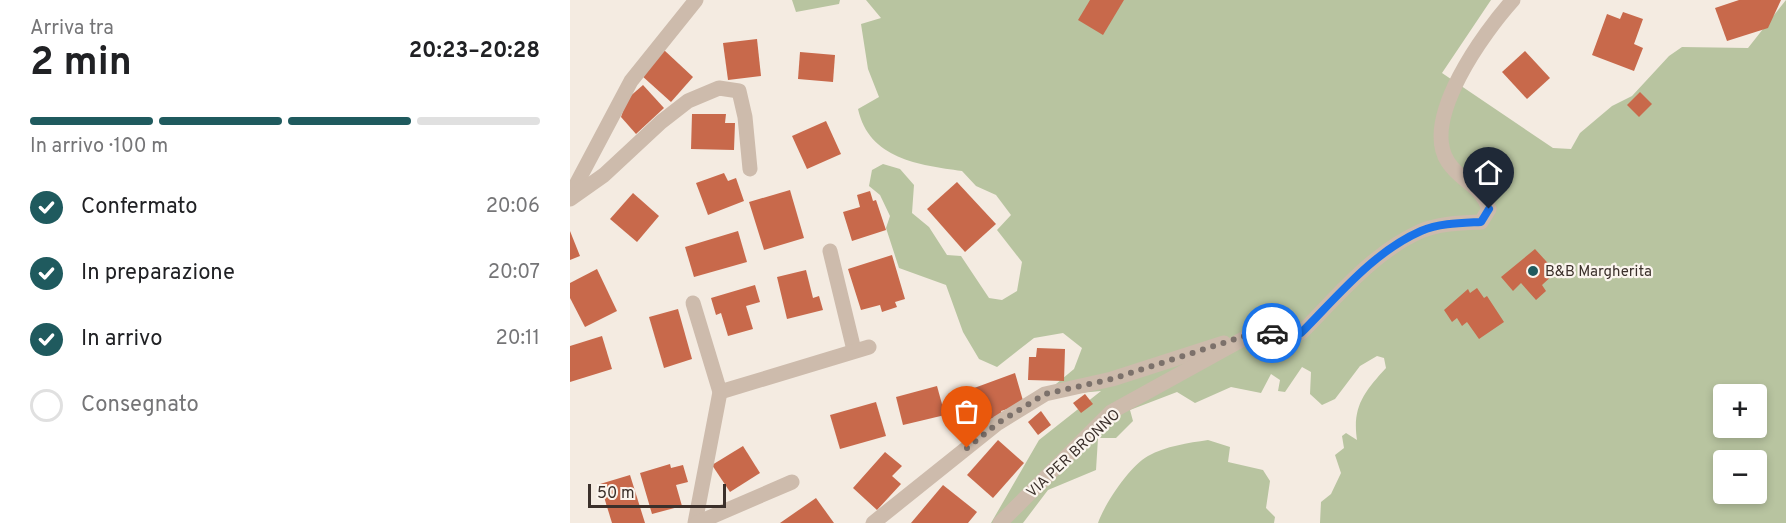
<!DOCTYPE html>
<html lang="it">
<head>
<meta charset="utf-8">
<style>
	body { margin:0; font-family:Overpass,sans-serif; background:#f6f6f6; color:#202124; height:100vh; display:flex; flex-direction:column; font-size:22px; white-space:nowrap }
	* { box-sizing:border-box; margin:0 }
	p { font-size:20px; color:#757577 }
	.icon { flex:none; width:33px; height:33px; fill:none; stroke:currentColor; stroke-width:2; stroke-linecap:round; stroke-linejoin:round }
	.map { position:relative; flex:1; overflow:hidden }
	.sheet { display:flex; flex-direction:column; background:#fff; width:570px }
	.sheet>* { flex:none }
	.controls { position:absolute; left:1143px; top:384px; display:grid; gap:12px }
	.controls a { display:grid; place-items:center; width:54px; height:54px; border-radius:6px; background:#fff; box-shadow:0 3px 9px #0003; font-size:30px }
	.scale { position:absolute; left:18px; bottom:15px; width:138px; box-sizing:border-box; padding-left:6px; border:3px solid #3b302b; border-top:0; font-size:16px; line-height:21px; white-space:nowrap; color:#3b302b; -webkit-text-stroke:4px #fbf5ee; paint-order:stroke }
	.pin { position:absolute; display:grid; place-items:center; width:51px; height:51px; color:#fff; margin:-62px -26px; border-radius:50% 50% 50% 0; rotate:-45deg; box-shadow:0 0 6px #0007 }
	.pin .icon { rotate:45deg }
	.courier { position:absolute; display:grid; place-items:center; width:60px; height:60px; margin:-30px; border:4px solid #1a73e8; border-radius:50%; background:#fff; color:#222; box-shadow:0 2px 8px #0007 }
	.headline em { font-style:normal; font-weight:700 }
	.headline div { display:flex; flex-direction:column-reverse }
	.headline { display:flex; align-items:center; justify-content:space-between; height:102px; padding:0 30px }
	h1 { font-size:39px; font-weight:700; line-height:45px }
	.bar { display:grid; grid-template-columns:repeat(4,1fr); gap:9px 6px; align-content:center; height:72px; padding:0 30px }
	.bar i { height:8px; border-radius:4px; background:#e0e0e0 }
	.bar .on { background:#1f5a5e }
	.bar p { grid-column:span 4 }
	ol { padding:0 30px; list-style:none }
	li { display:flex; align-items:center; gap:18px; height:66px }
	li p { margin-inline-start:auto }
	li .icon { padding:6px; border-radius:50%; background:#1f5a5e; color:#fff; stroke-width:4 }
	li:last-child { color:#757577 }
	li i { width:33px; height:33px; border:3px solid #e0e0e0; border-radius:50% }
	main { display:flex; flex:1; min-height:0 }
	.map>svg:first-child { display:block }
	.green { fill:#b8c4a0; fill-rule:evenodd }
	.building { fill:#c8694b }
	.lines { fill:none; stroke-linecap:round; stroke-linejoin:round }
	.street { stroke:#cdbbac; stroke-width:15 }
	.done { stroke:#7c716b; stroke-width:6; stroke-dasharray:0 10.8 }
	.route { stroke:#1a73e8; stroke-width:8 }
	.poi-dot { fill:#1f5a5e; stroke:#fbf5ee; stroke-width:2 }
	.labels { text-anchor:middle; stroke-width:4.5; stroke-linejoin:round; paint-order:stroke }
	.poi-label { font-size:15px; fill:#3b302b; stroke:#fbf5ee; text-anchor:start }
	.street-label { font-size:15px; fill:#3b302b; stroke:#fbf5ee }
</style>
</head>
<body>
<main>
<section class="sheet">
<div class="headline"><div><h1>2 min</h1><p>Arriva tra</p></div><em>20:23–20:28</em></div>
<div class="bar"><i class="on"></i><i class="on"></i><i class="on"></i><i></i><p>In arrivo · 100 m</p></div>
<ol>
<li><svg class="icon" aria-label="check" viewBox="0 0 24 24"><path d="M5 12l5 5 9-10"/></svg>Confermato<p>20:06</p></li>
<li><svg class="icon" aria-label="check" viewBox="0 0 24 24"><path d="M5 12l5 5 9-10"/></svg>In preparazione<p>20:07</p></li>
<li><svg class="icon" aria-label="check" viewBox="0 0 24 24"><path d="M5 12l5 5 9-10"/></svg>In arrivo<p>20:11</p></li>
<li><i></i>Consegnato</li>
</ol>
</section>
<div class="map">
<svg width="1216" height="523" viewBox="0 0 1216 523">
	<rect width="100%" height="100%" fill="#f4ebe1"/>
	<!-- green -->
	<g class="green">
		<path d="M222,0H270L269,4L226,12Z"/>
		<path d="M296,0H921L872,73L983,148L1001,149L1010,133L1042,106L1062,96L1099,56L1112,47L1178,48L1216,0V523H750L751,502L761,494L771,473L765,455L774,448L772,436L776,433L787,440C782,407 794,392 816,368L814,358L807,356L790,366L765,399L752,405L740,394L741,372L732,367L715,392L708,391L710,380L701,374L691,393L661,387L625,403L607,392L560,410L563,421L546,438H528L526,470L478,490L453,523H421L469,440L531,391L499,394L486,384L504,369L512,348L493,333L464,338L427,367L409,359L393,332L376,285L329,268L316,228L320,216L310,195L299,186L302,170L313,164L330,169L344,185L342,213L359,227L377,255L391,256L419,298L432,300L447,291L452,262L427,230L441,215L426,195L406,186L392,171C349,165 299,159 288,109L309,97L298,69L291,24L311,18ZM1154,394H1186V428H1154ZM1154,460H1186V494H1154Z"/>
		<path d="M638,440L660,447L658,462L693,470L700,481L696,508L705,517L704,523H528C535,503 560,466 578,456C596,446 618,443 638,440Z"/>
	</g>
	<!-- building -->
	<g class="building">
		<path d="M520,0H554L533,35L508,20Z"/>
		<path d="M1169,0H1211L1198,28L1157,41L1145,8Z"/>
		<path d="M1053,12L1073,19L1064,44L1073,48L1064,71L1022,55L1037,14L1050,19Z"/>
		<path d="M187,39L191,76L158,80L153,43Z"/>
		<path d="M94,50L123,77L101,102L71,75Z"/>
		<path d="M955,51L980,78L957,99L932,72Z"/>
		<path d="M230,52L265,55L263,82L228,79Z"/>
		<path d="M73,85L94,108L66,134L51,117L57,99Z"/>
		<path d="M1070,92L1082,104L1069,117L1057,105Z"/>
		<path d="M122,114H156L155,123H165L164,150L121,149Z"/>
		<path d="M256,121L271,154L237,169L222,136Z"/>
		<path d="M154,173L158,181L166,178L174,201L138,215L126,183Z"/>
		<path d="M387,182L426,224L395,252L357,209Z"/>
		<path d="M220,190L234,238L194,250L179,202Z"/>
		<path d="M300,191L303,201L306,200L316,230L282,241L273,212L290,207L287,195Z"/>
		<path d="M63,193L89,216L67,242L40,219Z"/>
		<path d="M0,231L10,256L0,260Z"/>
		<path d="M168,231L177,262L124,277L115,247Z"/>
		<path d="M965,249L986,272L972,285L976,291L966,300L951,283L943,291L931,277Z"/>
		<path d="M322,255L335,299L325,302L327,307L312,312L310,305L291,310L278,269Z"/>
		<path d="M27,269L47,311L15,327L0,298V283Z"/>
		<path d="M236,270L243,298L249,296L253,310L217,319L207,277Z"/>
		<path d="M185,285L190,302L176,306L183,329L158,336L151,313L146,315L141,298Z"/>
		<path d="M907,288L914,298L917,296L934,322L909,339L897,322L892,326L887,318L882,322L874,310L898,289L900,293Z"/>
		<path d="M108,309L122,359L94,368L79,317Z"/>
		<path d="M32,336L42,369L0,382V346Z"/>
		<path d="M467,348L495,349L494,381L458,380L459,357H466Z"/>
		<path d="M445,373L454,404L431,411L432,415L406,424L396,391Z"/>
		<path d="M367,386L375,415L333,425L326,397Z"/>
		<path d="M515,394L523,404L511,413L503,403Z"/>
		<path d="M306,402L316,436L270,449L260,415Z"/>
		<path d="M471,411L481,425L468,435L458,422Z"/>
		<path d="M428,440L454,463L423,498L397,475Z"/>
		<path d="M173,446L190,473L160,492L142,465Z"/>
		<path d="M315,452L332,466L322,476L331,484L307,510L283,488Z"/>
		<path d="M100,464L101,468L113,465L118,482L106,485L112,506L82,514L70,473Z"/>
		<path d="M60,475L75,523H42L30,484Z"/>
		<path d="M373,485L407,512L398,523H341Z"/>
		<path d="M246,498L264,523H210Z"/>
	</g>
	<g class="lines">
		<!-- street -->
		<g class="street">
			<path d="M0,196L61,81L126,0"/>
			<path d="M0,199L34,175L91,122L118,101L149,88L169,91L175,117L180,169"/>
			<path d="M260,251L284,350"/>
			<path d="M123,303L150,392"/>
			<path d="M125,523L150,392L299,347"/>
			<path d="M127,523L222,482"/>
			<path d="M303,523L428,423L475,394L542,379L654,343"/>
			<path d="M430,523L541,412L684,333H731C767,297 803,252 851,231C870,223 892,223 911,222L919,209C911,185 891,182 878,162C850,119 915,31 943,0"/>
		</g>
	</g>
	<g class="lines">
		<!-- done -->
		<path class="done" d="M397,448L428,423L475,394L542,379L684,333H702"/>
		<!-- route -->
		<path class="route" d="M702,333H731C767,297 803,252 851,231C870,223 892,223 911,222L919,209"/>
	</g>
	<!-- markers -->
	<circle class="poi-dot" cx="963" cy="271" r="6"/>
	<g class="labels">
		<!-- poi labels -->
		<g class="poi-label">
			<text x="975" y="276">B&amp;B Margherita</text>
		</g>
		<!-- street labels -->
		<g class="street-label">
			<text transform="translate(503 453) rotate(-43)" y="5">VIA PER BRONNO</text>
		</g>
	</g>
</svg>
<div class="controls">
<a>+</a>
<a>−</a>
</div>
<div class="scale">50 m</div>
<div class="pin" style="left:397px;top:448px;background:#ea580c"><svg class="icon" aria-label="bag" viewBox="0 0 24 24"><path d="M5 8h14l-1 12H6zM9 8a3 3 0 0 1 6 0"/></svg></div>
<div class="pin" style="left:919px;top:209px;background:#1f2937"><svg class="icon" aria-label="home" viewBox="0 0 24 24"><path d="M3 11l9-7 9 7M6 9v11h12V9"/></svg></div>
<div class="courier" style="left:702px;top:333px"><svg class="icon" aria-label="car" viewBox="0 0 24 24"><path d="M5 17H2v-5l4-1 3-4h7l3 4 3 1v5h-3M9 17h6M6 11h13"/><circle cx="7" cy="17" r="2"/><circle cx="17" cy="17" r="2"/></svg></div>
</div>
</main>
</body>
</html>
